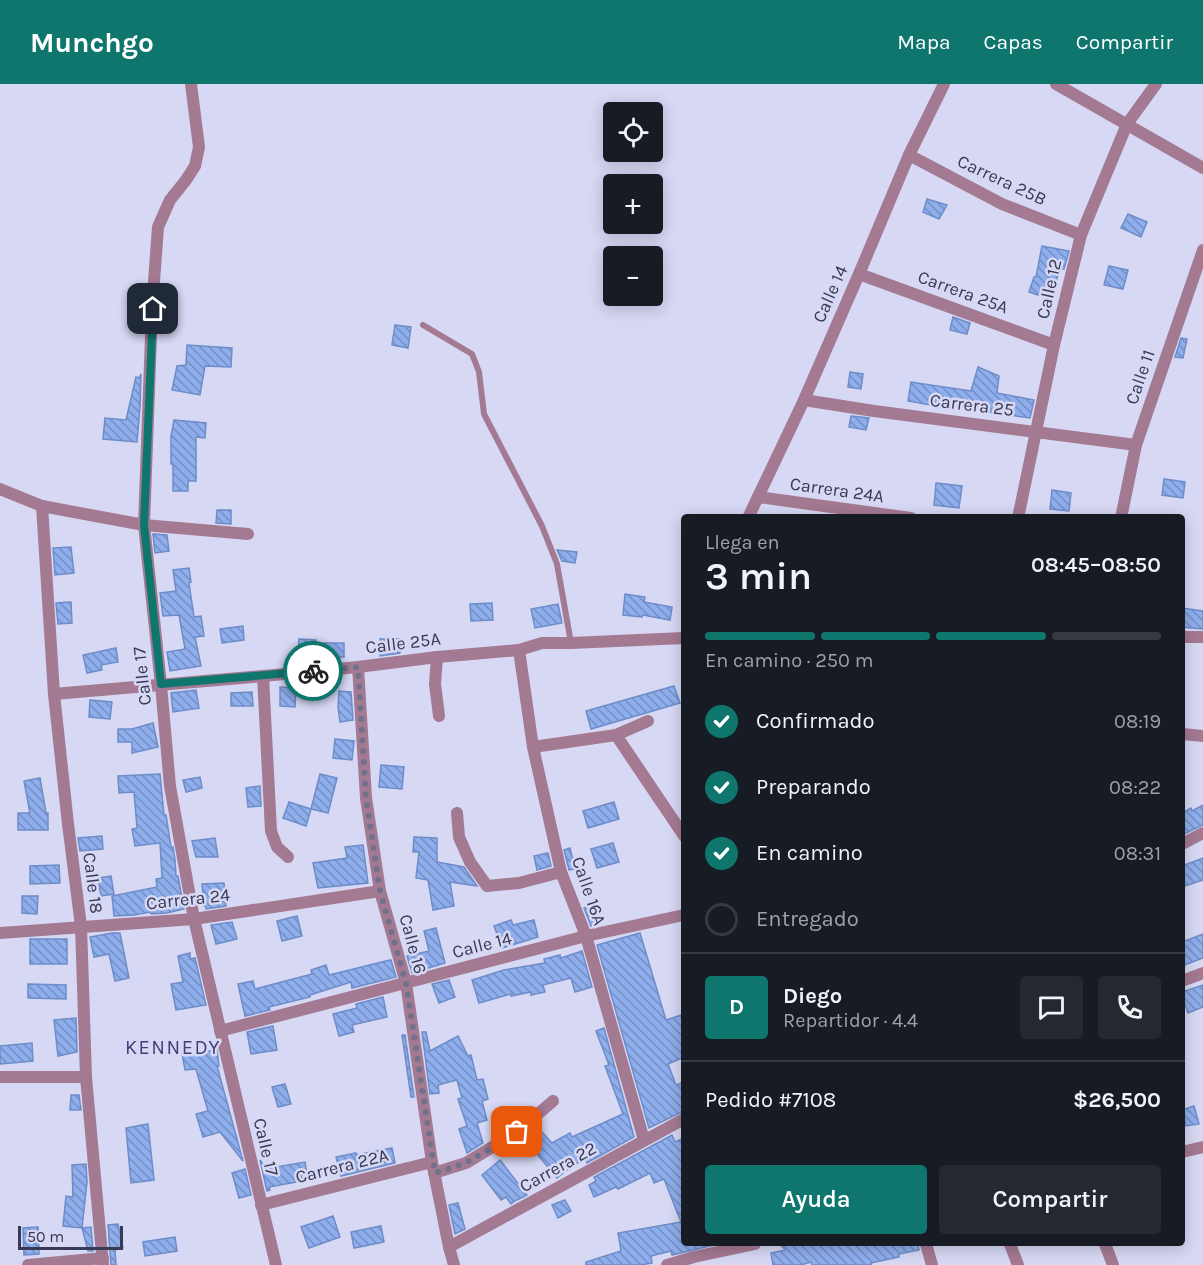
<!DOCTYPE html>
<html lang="es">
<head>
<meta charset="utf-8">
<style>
	body { margin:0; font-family:Karla,sans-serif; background:#242831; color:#f1f3f6; height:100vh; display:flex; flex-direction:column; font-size:22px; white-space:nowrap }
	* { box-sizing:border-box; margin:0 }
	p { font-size:20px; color:#9ea1a6 }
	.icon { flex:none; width:33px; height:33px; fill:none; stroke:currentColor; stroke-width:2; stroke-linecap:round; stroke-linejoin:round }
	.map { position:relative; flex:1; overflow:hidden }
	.sheet { position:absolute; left:681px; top:430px; width:504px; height:732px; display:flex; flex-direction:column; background:#171b24; border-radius:6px; box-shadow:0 3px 15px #0003 }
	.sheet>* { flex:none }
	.tools { position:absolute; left:603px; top:18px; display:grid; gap:12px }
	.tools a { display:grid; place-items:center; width:60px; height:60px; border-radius:6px; background:#171b24; box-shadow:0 3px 15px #0003; font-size:30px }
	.scale { position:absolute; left:18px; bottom:15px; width:105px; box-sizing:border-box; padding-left:6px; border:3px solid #393955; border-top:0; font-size:16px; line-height:21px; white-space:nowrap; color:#393955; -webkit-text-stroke:4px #d6d8f4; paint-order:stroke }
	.pin { position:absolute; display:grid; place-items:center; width:51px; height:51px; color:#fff; margin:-26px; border-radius:12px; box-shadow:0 3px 9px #0006 }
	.courier { position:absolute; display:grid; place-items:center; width:60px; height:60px; margin:-30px; border:4px solid #0f766e; border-radius:50%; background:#fff; color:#222; box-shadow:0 2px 8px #0007 }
	.summary em { font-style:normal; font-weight:600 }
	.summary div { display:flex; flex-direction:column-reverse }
	.summary { display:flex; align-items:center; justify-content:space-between; height:102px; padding:0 24px }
	h1 { font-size:39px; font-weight:600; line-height:45px }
	.bar { display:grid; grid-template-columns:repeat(4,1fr); gap:9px 6px; align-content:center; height:72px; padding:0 24px }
	.bar i { height:8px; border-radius:4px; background:#363941 }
	.bar .selected { background:#0f766e }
	.bar p { grid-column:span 4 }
	.line { display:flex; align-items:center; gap:15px; padding:0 24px; border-top:2px solid #363941 }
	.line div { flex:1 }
	.round { display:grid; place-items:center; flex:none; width:63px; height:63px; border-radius:6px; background:#242831 }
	ol { padding:0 24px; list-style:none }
	li { display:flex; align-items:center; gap:18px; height:66px }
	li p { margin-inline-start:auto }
	li .icon { padding:6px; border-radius:50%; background:#0f766e; color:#fff; stroke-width:4 }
	li:last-child { color:#9ea1a6 }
	li i { width:33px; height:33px; border:3px solid #363941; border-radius:50% }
	.cta { display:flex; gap:12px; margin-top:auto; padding:12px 24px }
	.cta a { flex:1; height:69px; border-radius:6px; background:#0f766e; color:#fff; font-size:24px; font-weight:600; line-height:69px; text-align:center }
	.cta a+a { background:#242831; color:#f1f3f6 }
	header { display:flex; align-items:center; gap:36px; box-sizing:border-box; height:84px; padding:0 30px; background:#0f766e; color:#fff }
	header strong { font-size:28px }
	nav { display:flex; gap:33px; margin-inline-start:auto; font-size:21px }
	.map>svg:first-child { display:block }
	.building { fill:url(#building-back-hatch); stroke:#6d8cc8; stroke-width:1.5 }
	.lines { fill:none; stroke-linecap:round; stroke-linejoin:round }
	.lane { stroke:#a47992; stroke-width:6 }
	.street { stroke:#a47992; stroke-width:12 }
	.done { stroke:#70718d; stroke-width:6; stroke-dasharray:0 10.8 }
	.route { stroke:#0f766e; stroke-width:8 }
	.labels { text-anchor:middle; stroke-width:5; stroke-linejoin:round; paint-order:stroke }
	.street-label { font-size:18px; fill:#393955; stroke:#d6d8f4 }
	.neighbourhood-label { font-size:20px; letter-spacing:1.5px; fill:#413f7a; stroke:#d6d8f4 }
</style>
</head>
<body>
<header>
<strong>Munchgo</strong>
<nav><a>Mapa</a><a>Capas</a><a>Compartir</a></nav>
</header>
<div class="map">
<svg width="1203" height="1181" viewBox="0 0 1203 1181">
	<defs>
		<pattern id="building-back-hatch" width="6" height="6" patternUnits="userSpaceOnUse" patternTransform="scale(1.5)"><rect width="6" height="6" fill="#8eaeed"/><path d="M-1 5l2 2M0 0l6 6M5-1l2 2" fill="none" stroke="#758fc3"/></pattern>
	</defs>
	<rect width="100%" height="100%" fill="#d6d8f4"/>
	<!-- building -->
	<g class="building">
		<path d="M927,115L947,121L939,135L923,128Z"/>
		<path d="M1128,130L1147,138L1141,153L1121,144Z"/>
		<path d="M1042,162L1069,167L1064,185H1060L1050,215L1029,208L1034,193H1036Z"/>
		<path d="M1109,182L1128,186L1123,205L1104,201Z"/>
		<path d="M953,233L970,239L967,250L950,246Z"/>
		<path d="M395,241L411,243L408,264L392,261Z"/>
		<path d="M1181,254L1187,255L1183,274L1175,273Z"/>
		<path d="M187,261L232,264L231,283L205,282L200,311L172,306L177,282L186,281Z"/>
		<path d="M978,283L999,292L997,309L1034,316L1030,334L982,327L931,317L930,321L908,317L911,298L971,307Z"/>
		<path d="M850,288L863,290L861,305L848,303Z"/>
		<path d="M141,290L140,323L137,358L103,355L105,334L126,336L136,293L139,294Z"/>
		<path d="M851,332L869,334L866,346L849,343Z"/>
		<path d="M174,336L206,339L205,354L196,353V397H188V407H173V380H171V352Z"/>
		<path d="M1164,395L1185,398L1183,414L1162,411Z"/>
		<path d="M936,399L962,402L959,424L934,421Z"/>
		<path d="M1052,406L1071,409L1069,427L1050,425Z"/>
		<path d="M217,426H231V440L216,439Z"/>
		<path d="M153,450L167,451L169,467L155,469Z"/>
		<path d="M71,463L74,489L55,491L53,464Z"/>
		<path d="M557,466L577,468L575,479L562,477Z"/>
		<path d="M189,484L191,498L189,499L194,533L201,532L204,552L195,553L201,582L170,587L167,568L185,565L179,531L163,532L160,509L176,507L173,486Z"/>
		<path d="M625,510L645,513L644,518L672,523L670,536L643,531L642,533L623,531Z"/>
		<path d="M71,518L72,539L58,540L56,519Z"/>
		<path d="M492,519L493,536L471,537L470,520Z"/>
		<path d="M558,520L562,539L535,544L531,525Z"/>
		<path d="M1182,524L1203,527V545L1182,543Z"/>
		<path d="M243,542L244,556L222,559L220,545Z"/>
		<path d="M299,555L316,556V559H344V573H322L298,571Z"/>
		<path d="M380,555H400V569L380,572Z"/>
		<path d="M116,564L118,578L101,581L102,586L87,589L83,571Z"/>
		<path d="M674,602L680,619L591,645L586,627Z"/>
		<path d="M280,603L296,604L295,623L280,622Z"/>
		<path d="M196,606L199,624L173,628L171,609Z"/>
		<path d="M339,607L351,608L353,636L340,638L338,623Z"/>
		<path d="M252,608L253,622H231V609Z"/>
		<path d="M90,616L112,618L110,635L89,633Z"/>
		<path d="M153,639L158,663L132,669V658H118V645H132Z"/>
		<path d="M335,655L354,657L352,676L333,674Z"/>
		<path d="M381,681L404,683L402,705L379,703Z"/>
		<path d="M160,690L164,731H166L171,763H173L175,776L176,792H178L184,825L167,829L151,830L150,828L134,831L114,832L112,812L157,803L156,795L162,794L160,759L135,762L132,745L137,744L134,708L119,709L118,692Z"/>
		<path d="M320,690L337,694L328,729L311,725Z"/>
		<path d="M200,693L202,704L186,708L183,696Z"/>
		<path d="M40,694L46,729H48V746H18V729H30L24,697Z"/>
		<path d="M260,702L261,722L248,723L246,704Z"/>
		<path d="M289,718L311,725L306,742L283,734Z"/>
		<path d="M614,718L619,735L588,744L583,727Z"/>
		<path d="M1203,721V741L1184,750L1182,746V729L1191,724L1192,727Z"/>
		<path d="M102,752L103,765L80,767L78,754Z"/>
		<path d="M414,753L437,754V778L464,783L477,802L450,798L454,822L433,826L428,796L416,794L419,768H413Z"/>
		<path d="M215,754L218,773H196L192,757Z"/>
		<path d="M613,759L619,778L597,784L591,765Z"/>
		<path d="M363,761L368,799L318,804L313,779L347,774L345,763Z"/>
		<path d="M570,764L575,785L569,786L564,766Z"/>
		<path d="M548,769L551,782L537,786L534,772Z"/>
		<path d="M1203,774V796L1182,803V782Z"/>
		<path d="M59,781L60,799L30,800V782Z"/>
		<path d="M111,792L114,810L101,812L98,794Z"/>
		<path d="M224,799L226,822L206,825V822H204L202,800Z"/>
		<path d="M22,812H38L37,830L22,829Z"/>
		<path d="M591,822L596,841L591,842L584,824Z"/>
		<path d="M297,832L302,852L282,857L277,837Z"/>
		<path d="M511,836L513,841L534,836L538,853L502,864L494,842Z"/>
		<path d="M232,838L237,855L216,860L211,841Z"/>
		<path d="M436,844L445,879L412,889L407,872L429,867L424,847Z"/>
		<path d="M112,849H120L129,894L115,897L109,870L94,873L90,853Z"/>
		<path d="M640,849L666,936L684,930V973L668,980L676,1001L684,998V1027L649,1044L597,861Z"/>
		<path d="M1203,850V874L1182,882V858Z"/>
		<rect x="30" y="855" width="37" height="25"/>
		<path d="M582,867L592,903L575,908L571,894L543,901L545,908L531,911V908L511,912V910L479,919L472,896L504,886L545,879L544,875L560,871L561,874Z"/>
		<path d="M190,869V875L195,874L206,921L176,926L171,900L183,898L178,872Z"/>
		<path d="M390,876H391L396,893L352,904L351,898L310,911V913L269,923L270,926L245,932L238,900L253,897L255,905L312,890L311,886L326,881L329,891Z"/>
		<path d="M449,896L455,913L439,919L432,900Z"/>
		<path d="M28,900L66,901V915L28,914Z"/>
		<path d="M1203,901V923L1188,929L1182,912V908Z"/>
		<path d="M383,913L387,933L352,941L354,948L339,952L333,930L357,924L356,920Z"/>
		<path d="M76,934L77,968L58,972L54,936Z"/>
		<path d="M273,942L277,966L251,970L247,948Z"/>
		<path d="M604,944L634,1053L587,1079L585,1074L571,1083L557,1094L526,1057L533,1051L523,1054L531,1047L534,1051L540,1046L552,1059L570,1049L572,1053L623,1030L605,982L609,981L596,947Z"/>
		<path d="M422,948H426L430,967L458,952L468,972L471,971L477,996L483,995L488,1015L482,1017L487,1036L477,1039L483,1059L467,1069L459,1045L467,1042L458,1015L462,1014L457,996L438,1001L439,1009L430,1010Z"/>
		<path d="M402,951H405L414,1013H411Z"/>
		<path d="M32,959L33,977L0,980V962Z"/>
		<path d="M217,966L219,982H217L243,1077L220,1048L203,1053L196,1030L208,1027L196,985L185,986L182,970Z"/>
		<path d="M285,1000L291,1020L278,1023L272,1003Z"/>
		<path d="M71,1011H79L81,1026H70Z"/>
		<path d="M1194,1022L1199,1040L1186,1042L1182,1026Z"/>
		<path d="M516,1025L521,1033L503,1047L499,1041V1036Z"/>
		<path d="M148,1040L154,1096L131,1099L126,1044Z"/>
		<path d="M672,1051L675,1058L684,1054V1160H718L672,1171L671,1167L651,1172L652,1179L641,1181H586V1178L621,1167L618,1149L681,1138L664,1095L654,1099L650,1089L618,1105L616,1103L594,1113L589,1101L596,1097L594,1093Z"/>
		<path d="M392,1064L395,1079L341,1092L336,1073L356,1069V1071Z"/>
		<path d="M260,1076L263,1080L264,1085L305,1078L308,1096L269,1103L270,1106L267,1107Z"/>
		<path d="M500,1076L527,1111L517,1116H516L511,1120L506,1113L501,1116L482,1091Z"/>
		<path d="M86,1080L87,1098L82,1144L63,1142L66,1112L73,1113L72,1081Z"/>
		<path d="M245,1085L251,1111L239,1114L232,1089Z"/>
		<path d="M565,1116L571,1127L558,1134L552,1121Z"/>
		<path d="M458,1119L465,1145L455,1150L449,1121Z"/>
		<path d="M333,1132L340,1153L309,1164L301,1143Z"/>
		<path d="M118,1140L123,1164L115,1166L116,1181H111L108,1141Z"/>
		<path d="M381,1142L384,1158L354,1164L351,1148Z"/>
		<path d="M38,1143L39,1170L24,1171L23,1144Z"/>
		<path d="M91,1143L93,1167H88L82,1144Z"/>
		<path d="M175,1153L177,1167L145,1172L143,1158Z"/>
		<path d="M780,1160H918L919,1166L899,1170V1173L871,1179V1181H812L811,1178L801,1181H773L771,1169L785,1166Z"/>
	</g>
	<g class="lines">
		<!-- lane -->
		<path class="lane" d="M423,241L472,270L479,288L484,330L542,442L557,480L571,559"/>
		<!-- street -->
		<g class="street">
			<path d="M191,0L199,63L195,82L186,96L170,116L158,143L152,225L144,441L161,601L170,702L194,835L276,1181"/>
			<path d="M1056,0L1203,84"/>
			<path d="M909,71L1002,120L1081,151"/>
			<path d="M859,190L1054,261"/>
			<path d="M804,316L874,327L1136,361"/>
			<path d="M0,405L42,422L144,441L248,450"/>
			<path d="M758,413L911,434"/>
			<path d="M42,422L54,610L68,740L81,842L86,993L103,1181"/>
			<path d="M748,434L804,316L859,190L909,71L944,0"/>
			<path d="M1018,434L1054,261L1081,151L1127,40L1156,0"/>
			<path d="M1121,434L1136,361L1203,166"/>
			<path d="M1182,553H1203"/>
			<path d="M519,566L533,663L561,788L586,852L644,1056"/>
			<path d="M437,573L435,600L439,632"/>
			<path d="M358,583L366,714L380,807L406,899L432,1078L449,1163L454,1181"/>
			<path d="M263,592L271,747L277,763L288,773"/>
			<path d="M54,610L263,592L358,583L437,573L519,566L542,559H571L684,554"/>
			<path d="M1182,650L1203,652"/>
			<path d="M616,651L684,752"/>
			<path d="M533,663L616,651L648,637"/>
			<path d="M457,729L459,753L470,778L487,802L519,799L561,788"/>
			<path d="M1182,760L1203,749"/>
			<path d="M0,849L194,835L380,807"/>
			<path d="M1182,897L1203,889"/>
			<path d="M220,947L586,852L684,831"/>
			<path d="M0,993H86"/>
			<path d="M1182,1068L1203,1063"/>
			<path d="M434,1089L466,1079L517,1048L553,1017"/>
			<path d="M261,1121L432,1078"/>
			<path d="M926,1160L932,1181"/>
			<path d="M1010,1160L1018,1181"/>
			<path d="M1105,1160L1113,1181"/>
			<path d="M449,1163L684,1035"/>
			<path d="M28,1181L103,1174"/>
			<path d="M667,1181L694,1173L755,1160"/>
		</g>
	</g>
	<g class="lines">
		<!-- done -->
		<path class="done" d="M313,587L358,583L366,714L380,807L406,899L435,1089L466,1079L517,1048"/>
		<!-- route -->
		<path class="route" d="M153,225L144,441L161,600L313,587"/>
	</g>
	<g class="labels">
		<!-- street labels -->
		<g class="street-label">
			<text transform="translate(1002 96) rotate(25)" y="6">Carrera 25B</text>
			<text transform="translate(1049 205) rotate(-77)" y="6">Calle 12</text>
			<text transform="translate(963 208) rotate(20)" y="6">Carrera 25A</text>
			<text transform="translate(830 210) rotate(-66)" y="6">Calle 14</text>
			<text transform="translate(1140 293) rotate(-71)" y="6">Calle 11</text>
			<text transform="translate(972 321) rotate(7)" y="6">Carrera 25</text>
			<text transform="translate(837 406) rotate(8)" y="6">Carrera 24A</text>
			<text transform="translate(403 559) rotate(-7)" y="6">Calle 25A</text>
			<text transform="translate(142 592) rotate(-96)" y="6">Calle 17</text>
			<text transform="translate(93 799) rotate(83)" y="6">Calle 18</text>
			<text transform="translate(589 807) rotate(71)" y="6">Calle 16A</text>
			<text transform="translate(188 815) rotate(-6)" y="6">Carrera 24</text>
			<text transform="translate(413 860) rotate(75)" y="6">Calle 16</text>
			<text transform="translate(482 861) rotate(-14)" y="6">Calle 14</text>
			<text transform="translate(266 1063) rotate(77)" y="6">Calle 17</text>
			<text transform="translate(342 1082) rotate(-14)" y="6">Carrera 22A</text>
			<text transform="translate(558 1083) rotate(-29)" y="6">Carrera 22</text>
		</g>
		<!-- neighbourhood labels -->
		<g class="neighbourhood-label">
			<text x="173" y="970">KENNEDY</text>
		</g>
	</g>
</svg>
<div class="tools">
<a><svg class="icon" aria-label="locate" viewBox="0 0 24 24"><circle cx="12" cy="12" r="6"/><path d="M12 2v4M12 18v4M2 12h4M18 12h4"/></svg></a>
<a>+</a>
<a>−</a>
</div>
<div class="scale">50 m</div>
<div class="pin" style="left:517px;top:1048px;background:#ea580c"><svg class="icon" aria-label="bag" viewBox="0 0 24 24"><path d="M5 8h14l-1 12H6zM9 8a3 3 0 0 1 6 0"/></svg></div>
<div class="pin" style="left:153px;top:225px;background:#1f2937"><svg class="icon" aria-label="home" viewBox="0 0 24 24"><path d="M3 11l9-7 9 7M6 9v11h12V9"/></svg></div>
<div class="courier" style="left:313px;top:587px"><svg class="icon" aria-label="bike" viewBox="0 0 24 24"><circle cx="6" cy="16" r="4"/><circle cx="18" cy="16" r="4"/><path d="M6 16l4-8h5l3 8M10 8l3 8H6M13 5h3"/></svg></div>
<section class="sheet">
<div class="summary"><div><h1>3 min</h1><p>Llega en</p></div><em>08:45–08:50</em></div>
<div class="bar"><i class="selected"></i><i class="selected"></i><i class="selected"></i><i></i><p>En camino · 250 m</p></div>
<ol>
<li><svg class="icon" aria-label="check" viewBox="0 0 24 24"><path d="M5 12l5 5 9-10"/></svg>Confirmado<p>08:19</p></li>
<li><svg class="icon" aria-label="check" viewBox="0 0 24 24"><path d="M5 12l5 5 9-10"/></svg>Preparando<p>08:22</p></li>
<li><svg class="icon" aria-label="check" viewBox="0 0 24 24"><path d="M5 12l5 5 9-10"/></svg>En camino<p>08:31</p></li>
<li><i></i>Entregado</li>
</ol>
<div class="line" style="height:108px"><b class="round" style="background:#0f766e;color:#fff">D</b><div><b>Diego</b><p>Repartidor · 4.4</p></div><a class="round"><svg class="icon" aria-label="chat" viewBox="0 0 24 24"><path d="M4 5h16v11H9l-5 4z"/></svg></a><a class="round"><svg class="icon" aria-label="phone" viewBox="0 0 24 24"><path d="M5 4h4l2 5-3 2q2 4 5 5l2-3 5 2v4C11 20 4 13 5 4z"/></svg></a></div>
<div class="line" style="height:78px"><div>Pedido #7108</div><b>$26,500</b></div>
<div class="cta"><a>Ayuda</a><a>Compartir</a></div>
</section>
</div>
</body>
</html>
